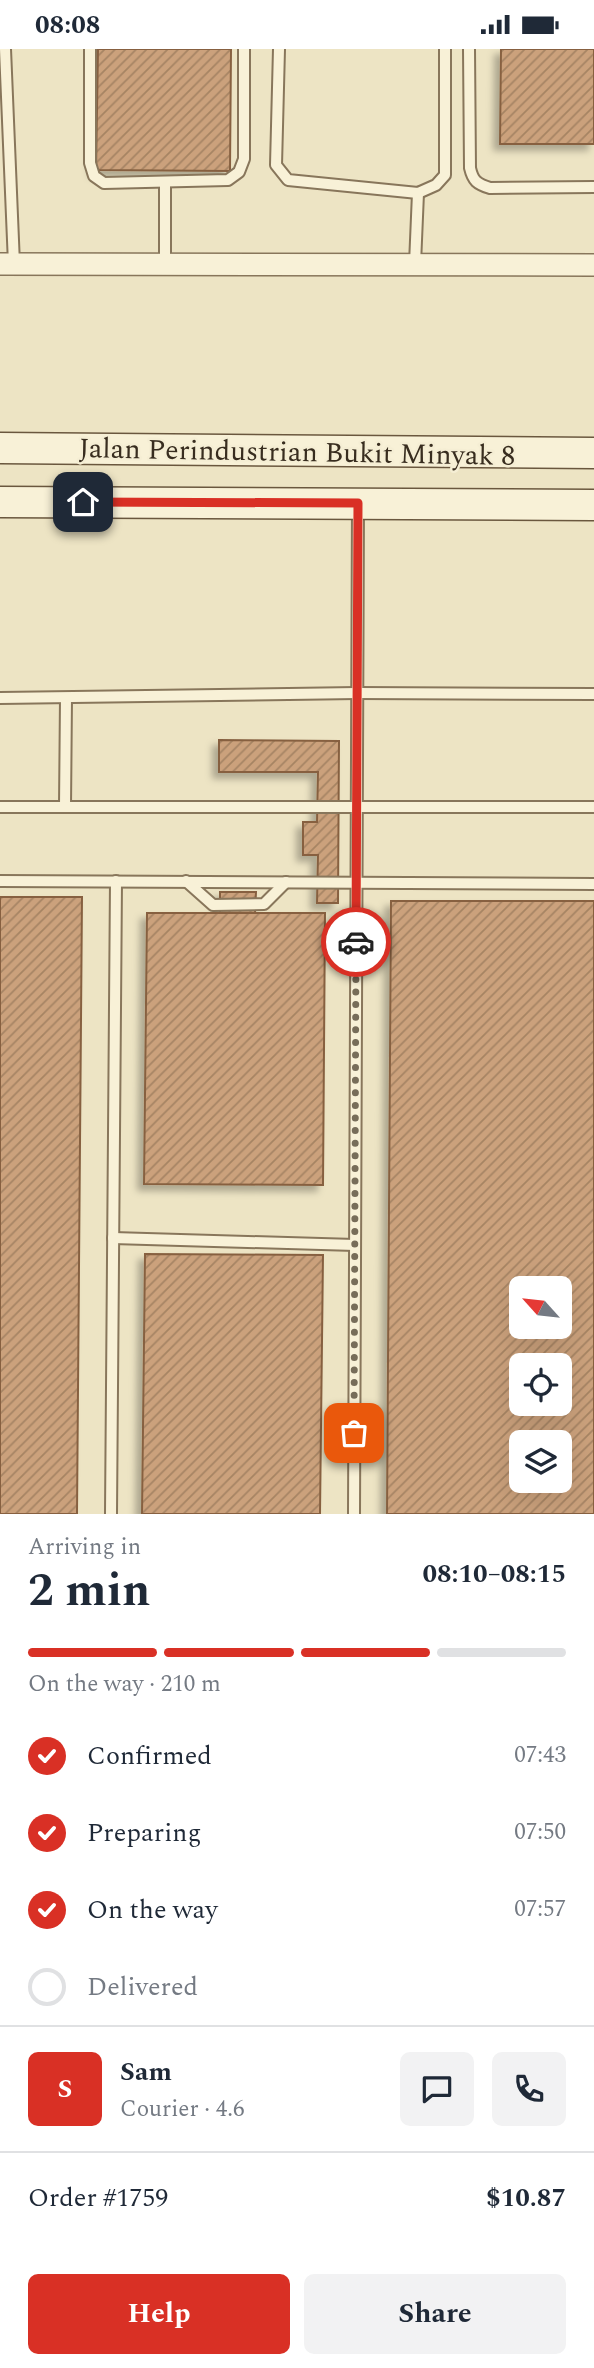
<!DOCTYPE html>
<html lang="en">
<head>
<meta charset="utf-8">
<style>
	body { margin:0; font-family:Spectral,serif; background:#f2f2f3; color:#1f2937; height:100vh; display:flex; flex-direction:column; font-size:26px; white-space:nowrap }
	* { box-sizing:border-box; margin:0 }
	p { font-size:23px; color:#747a83 }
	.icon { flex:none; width:38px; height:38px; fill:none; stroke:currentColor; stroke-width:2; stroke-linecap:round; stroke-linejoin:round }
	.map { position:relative; height:1465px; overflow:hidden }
	.side { display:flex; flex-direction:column; background:#fff; flex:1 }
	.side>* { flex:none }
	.needle { width:46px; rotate:297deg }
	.controls { position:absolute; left:509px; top:1227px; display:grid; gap:14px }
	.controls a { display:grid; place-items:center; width:63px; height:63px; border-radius:10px; background:#fff; box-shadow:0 7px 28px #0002; font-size:35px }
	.pin { position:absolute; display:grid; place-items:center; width:60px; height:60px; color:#fff; margin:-30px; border-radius:14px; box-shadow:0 4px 10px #0006 }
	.courier { position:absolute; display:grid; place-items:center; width:70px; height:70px; margin:-35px; border:5px solid #d93025; border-radius:50%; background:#fff; color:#222; box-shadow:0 2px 9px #0007 }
	.overview em { font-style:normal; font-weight:700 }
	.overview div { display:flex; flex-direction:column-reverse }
	.overview { display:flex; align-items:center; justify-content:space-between; height:119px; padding:0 28px }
	h1 { font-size:46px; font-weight:700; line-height:52px }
	.bar { display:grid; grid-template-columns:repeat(4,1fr); gap:10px 7px; align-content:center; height:84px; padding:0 28px }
	.bar i { height:9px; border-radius:5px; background:#e0e1e3 }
	.bar .active { background:#d93025 }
	.bar p { grid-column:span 4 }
	.line { display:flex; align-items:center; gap:18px; padding:0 28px; border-top:2px solid #e0e1e3 }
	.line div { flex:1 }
	.round { display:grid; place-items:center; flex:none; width:74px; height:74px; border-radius:10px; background:#f2f2f3 }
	ol { padding:0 28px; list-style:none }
	li { display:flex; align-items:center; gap:21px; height:77px }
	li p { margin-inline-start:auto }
	li .icon { padding:7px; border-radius:50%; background:#d93025; color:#fff; stroke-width:4 }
	li:last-child { color:#747a83 }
	li i { width:38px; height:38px; border:4px solid #e0e1e3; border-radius:50% }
	.button { display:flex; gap:14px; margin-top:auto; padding:14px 28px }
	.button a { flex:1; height:80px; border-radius:10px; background:#d93025; color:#fff; font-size:28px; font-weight:700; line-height:80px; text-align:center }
	.button a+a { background:#f2f2f3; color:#1f2937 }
	.status { display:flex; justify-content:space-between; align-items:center; height:49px; padding:0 35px; background:#fff; direction:ltr }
	.status svg { height:19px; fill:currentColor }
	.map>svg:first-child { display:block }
	.building { fill:url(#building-hatch); stroke:#876141; stroke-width:2; fill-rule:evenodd; filter:url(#shadow) }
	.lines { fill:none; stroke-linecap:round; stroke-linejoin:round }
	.lane-casing { stroke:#88765b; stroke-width:14 }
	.street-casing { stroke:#88765b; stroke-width:24 }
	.secondary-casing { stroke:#6a573e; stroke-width:33 }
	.lane { stroke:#f8f1d7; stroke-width:10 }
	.street { stroke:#f8f1d7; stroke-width:21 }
	.secondary { stroke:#f8f1d7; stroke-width:30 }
	.done { stroke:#776d59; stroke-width:7; stroke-dasharray:0 12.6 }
	.route { stroke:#d93025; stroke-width:9 }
	.labels { text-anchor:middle; stroke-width:5; stroke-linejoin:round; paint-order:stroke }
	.street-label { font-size:28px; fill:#382d1f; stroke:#f5eed4 }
</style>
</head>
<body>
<div class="status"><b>08:08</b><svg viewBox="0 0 49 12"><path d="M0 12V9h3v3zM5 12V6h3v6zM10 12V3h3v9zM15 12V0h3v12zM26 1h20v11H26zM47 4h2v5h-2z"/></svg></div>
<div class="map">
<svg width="594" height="1465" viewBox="0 0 594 1465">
	<defs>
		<pattern id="building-hatch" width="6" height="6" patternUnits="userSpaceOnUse" patternTransform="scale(1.75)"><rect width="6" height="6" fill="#cba17b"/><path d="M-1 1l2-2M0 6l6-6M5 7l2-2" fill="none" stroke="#a68464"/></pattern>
		<filter id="shadow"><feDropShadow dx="-6" dy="6" stdDeviation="3.5" flood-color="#0004"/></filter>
	</defs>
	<rect width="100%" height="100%" fill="#ede4c4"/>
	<!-- building -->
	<g class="building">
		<path d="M98,0H231L230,122L96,121Z"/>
		<path d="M501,0H594V95H500Z"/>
		<path d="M219,691L339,692L338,854H317L318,806H303V773H317L318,723H219Z"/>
		<path d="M220,843H256L255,864H220Z"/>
		<path d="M0,848H82L77,1465H0Z"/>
		<path d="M391,852H594V1465H387ZM522,1239H560V1278H522ZM522,1316H560V1354H522ZM522,1393H560V1432H522Z"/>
		<path d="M147,864H325L323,1136L144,1135Z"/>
		<path d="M145,1205L323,1206L320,1465H142Z"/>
	</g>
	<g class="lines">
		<!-- lane casing -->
		<g class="lane-casing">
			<g id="lane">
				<path d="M5,0L14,215"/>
				<path d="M90,0V114L94,127L104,134L228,131L239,123L244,110V0"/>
				<path d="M279,0L276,116L288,131L418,144L436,136L445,126V0"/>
				<path d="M469,0L470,119C473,132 477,135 490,139L594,138"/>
				<path d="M415,215L418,144"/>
				<path d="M165,216V133"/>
				<path d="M0,649L357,644L594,645"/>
				<path d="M0,758H594"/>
				<path d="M65,758L66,649"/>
				<path d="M0,832L594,835"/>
				<path d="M186,832L213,856L264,855L286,833"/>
				<path d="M113,1189L355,1196"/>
				<path d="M111,1465L116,832"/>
				<path d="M354,1465L358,457"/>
			</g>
		</g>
		<!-- street casing -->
		<g class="street-casing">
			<path id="street" d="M0,215L594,216"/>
		</g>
		<!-- secondary casing -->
		<g class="secondary-casing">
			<g id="secondary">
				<path d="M0,399L594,404"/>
				<path d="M0,453L594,456"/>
			</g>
		</g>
		<!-- lane -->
		<use href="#lane" class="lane"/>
		<!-- street -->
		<use href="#street" class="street"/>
		<!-- secondary -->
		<use href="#secondary" class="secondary"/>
	</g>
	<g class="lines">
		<!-- done -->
		<path class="done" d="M354,1384L356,893"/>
		<!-- route -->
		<path class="route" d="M83,453L358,454L356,893"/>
	</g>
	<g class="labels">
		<!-- street labels -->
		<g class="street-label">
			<text transform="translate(297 402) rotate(1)" y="10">Jalan Perindustrian Bukit Minyak 8</text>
		</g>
	</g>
</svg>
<div class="controls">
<a><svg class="needle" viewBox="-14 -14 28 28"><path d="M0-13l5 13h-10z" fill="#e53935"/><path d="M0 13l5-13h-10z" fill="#747a83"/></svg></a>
<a><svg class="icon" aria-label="locate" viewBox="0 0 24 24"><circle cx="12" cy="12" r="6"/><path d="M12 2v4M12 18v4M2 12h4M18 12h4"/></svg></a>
<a><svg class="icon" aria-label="layers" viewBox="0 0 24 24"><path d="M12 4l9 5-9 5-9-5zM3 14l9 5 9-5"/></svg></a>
</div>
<div class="pin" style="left:354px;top:1384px;background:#ea580c"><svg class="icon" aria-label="bag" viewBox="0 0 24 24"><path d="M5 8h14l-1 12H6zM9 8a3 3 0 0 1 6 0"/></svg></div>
<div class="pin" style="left:83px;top:453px;background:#1f2937"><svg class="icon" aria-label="home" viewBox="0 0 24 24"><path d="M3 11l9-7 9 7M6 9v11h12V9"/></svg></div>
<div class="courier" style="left:356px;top:893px"><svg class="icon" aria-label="car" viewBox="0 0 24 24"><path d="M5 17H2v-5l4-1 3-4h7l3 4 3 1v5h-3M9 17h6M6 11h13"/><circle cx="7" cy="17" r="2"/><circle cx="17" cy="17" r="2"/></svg></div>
</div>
<section class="side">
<div class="overview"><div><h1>2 min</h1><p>Arriving in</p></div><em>08:10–08:15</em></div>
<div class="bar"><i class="active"></i><i class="active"></i><i class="active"></i><i></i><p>On the way · 210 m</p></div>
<ol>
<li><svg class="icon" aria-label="check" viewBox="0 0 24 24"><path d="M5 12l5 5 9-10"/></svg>Confirmed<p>07:43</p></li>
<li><svg class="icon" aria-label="check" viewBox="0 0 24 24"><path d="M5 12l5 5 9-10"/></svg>Preparing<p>07:50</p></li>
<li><svg class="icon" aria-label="check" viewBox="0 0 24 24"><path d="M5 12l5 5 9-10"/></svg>On the way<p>07:57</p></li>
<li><i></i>Delivered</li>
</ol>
<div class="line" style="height:126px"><b class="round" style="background:#d93025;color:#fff">S</b><div><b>Sam</b><p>Courier · 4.6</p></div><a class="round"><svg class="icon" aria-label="chat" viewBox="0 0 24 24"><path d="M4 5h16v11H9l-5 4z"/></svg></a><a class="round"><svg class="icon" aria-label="phone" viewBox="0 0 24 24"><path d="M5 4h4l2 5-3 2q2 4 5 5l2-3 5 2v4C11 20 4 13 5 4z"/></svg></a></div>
<div class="line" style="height:91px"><div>Order #1759</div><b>$10.87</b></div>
<div class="button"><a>Help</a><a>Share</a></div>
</section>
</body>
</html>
